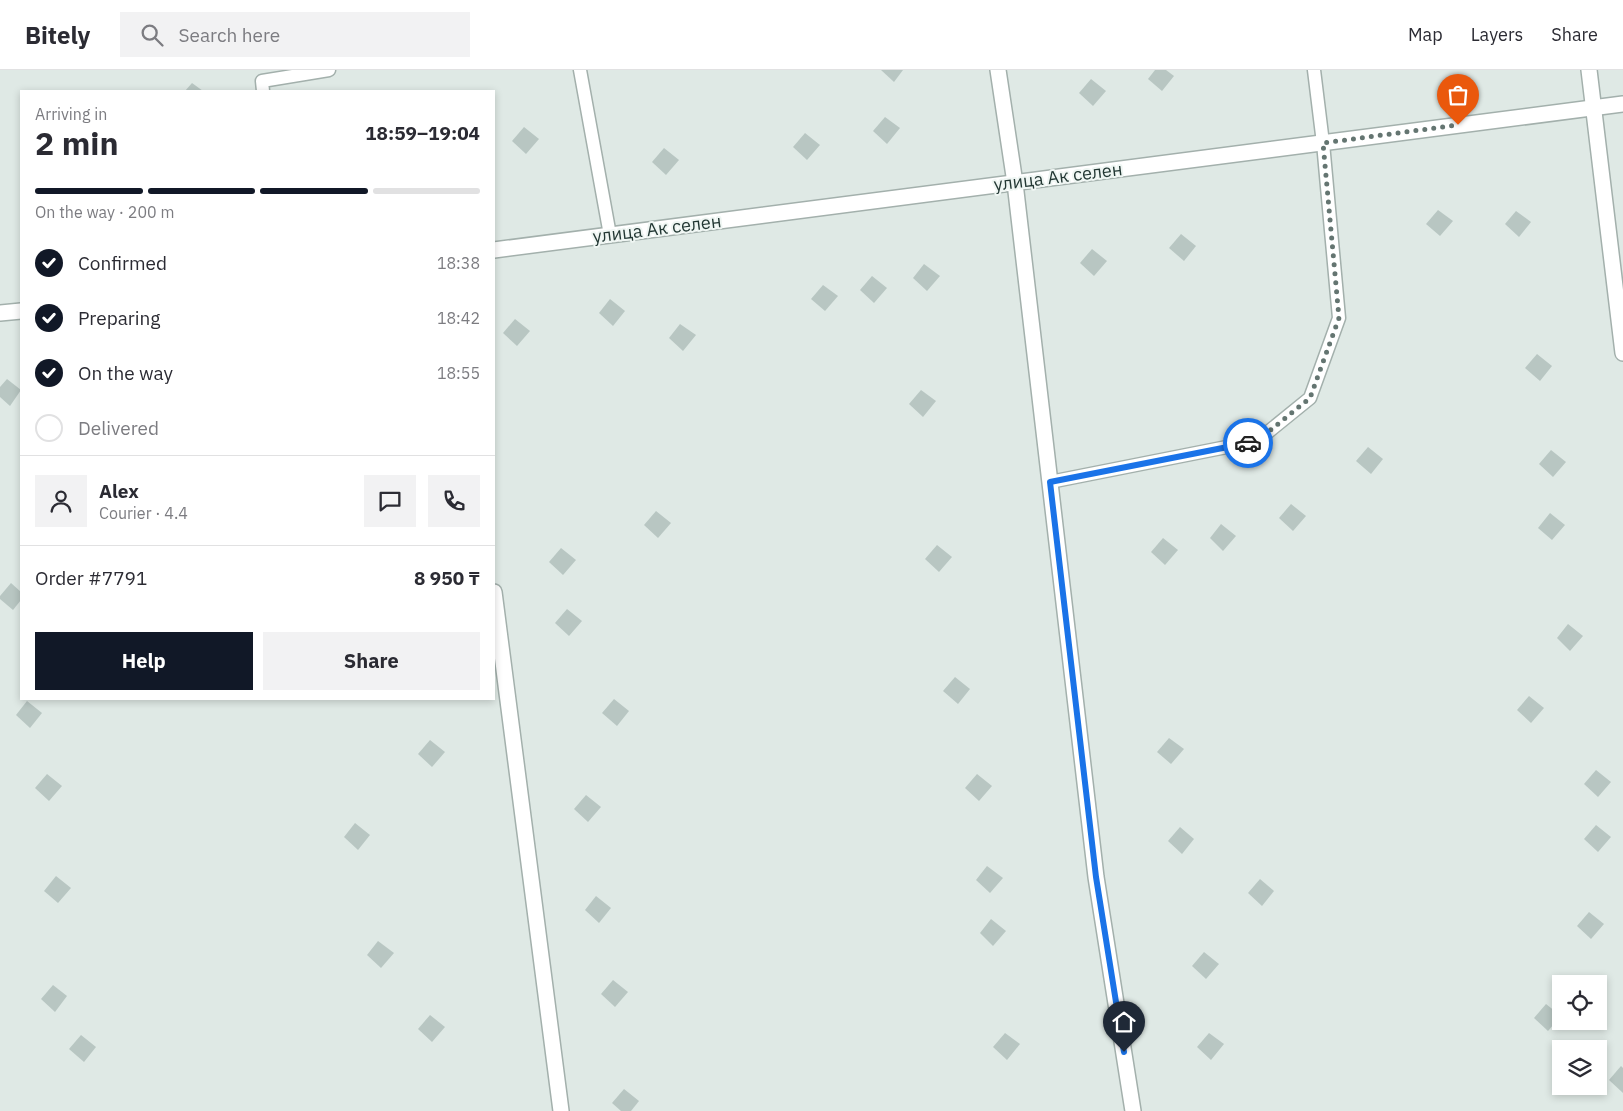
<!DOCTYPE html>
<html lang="en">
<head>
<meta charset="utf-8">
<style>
	body { margin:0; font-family:"IBM Plex Sans",sans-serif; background:#f2f2f3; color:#2b2b33; height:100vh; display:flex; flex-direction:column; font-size:19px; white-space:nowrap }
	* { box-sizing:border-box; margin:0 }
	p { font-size:16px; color:#7c7c81 }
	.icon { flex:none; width:28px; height:28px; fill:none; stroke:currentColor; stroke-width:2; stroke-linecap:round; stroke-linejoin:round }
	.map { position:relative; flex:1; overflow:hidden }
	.details { position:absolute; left:20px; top:20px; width:475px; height:610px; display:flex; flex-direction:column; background:#fff; border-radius:0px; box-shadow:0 2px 8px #0003 }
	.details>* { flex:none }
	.fabs { position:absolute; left:1552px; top:905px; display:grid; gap:10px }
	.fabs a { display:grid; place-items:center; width:55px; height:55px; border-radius:0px; background:#fff; box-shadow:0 2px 8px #0003; font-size:25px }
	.pin { position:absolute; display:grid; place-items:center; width:42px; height:42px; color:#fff; margin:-51px -21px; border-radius:50% 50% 50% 0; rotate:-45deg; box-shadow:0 0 5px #0007 }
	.pin .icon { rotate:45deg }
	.courier { position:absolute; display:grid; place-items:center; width:50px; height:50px; margin:-25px; border:4px solid #1a73e8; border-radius:50%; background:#fff; color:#222; box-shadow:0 1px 6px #0007 }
	.head em { font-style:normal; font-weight:800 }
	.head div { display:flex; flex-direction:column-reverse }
	.head { display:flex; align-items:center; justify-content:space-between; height:85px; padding:0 15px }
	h1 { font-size:32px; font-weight:800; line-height:38px }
	.bar { display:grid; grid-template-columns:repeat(4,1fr); gap:8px 5px; align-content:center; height:60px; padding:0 15px }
	.bar i { height:6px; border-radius:4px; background:#e1e1e2 }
	.bar .current { background:#111827 }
	.bar p { grid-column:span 4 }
	.line { display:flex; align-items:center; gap:12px; padding:0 15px; border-top:1px solid #e1e1e2 }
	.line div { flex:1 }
	.round { display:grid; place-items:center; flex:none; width:52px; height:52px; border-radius:0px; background:#f2f2f3 }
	ol { padding:0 15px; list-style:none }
	li { display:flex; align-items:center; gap:15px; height:55px }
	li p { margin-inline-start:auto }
	li .icon { padding:5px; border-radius:50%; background:#111827; color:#fff; stroke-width:4 }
	li:last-child { color:#7c7c81 }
	li i { width:28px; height:28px; border:2px solid #e1e1e2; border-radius:50% }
	.cta { display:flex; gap:10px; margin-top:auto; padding:10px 15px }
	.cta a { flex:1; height:58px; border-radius:0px; background:#111827; color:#fff; font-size:20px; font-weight:800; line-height:58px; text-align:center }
	.cta a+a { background:#f2f2f3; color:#2b2b33 }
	header { display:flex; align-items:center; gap:30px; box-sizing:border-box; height:70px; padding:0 25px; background:#fff; border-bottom:1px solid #e1e1e2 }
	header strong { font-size:24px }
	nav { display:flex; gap:28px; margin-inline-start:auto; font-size:18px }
	.search { width:350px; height:45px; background:#f2f2f3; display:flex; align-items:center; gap:12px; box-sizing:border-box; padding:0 18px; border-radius:0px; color:#7c7c81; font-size:19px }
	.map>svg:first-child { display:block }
	.building { fill:#b8c6c2 }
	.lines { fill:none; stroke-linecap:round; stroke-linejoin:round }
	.service-casing { stroke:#a3b0ac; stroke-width:15 }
	.minor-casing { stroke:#a3b0ac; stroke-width:18 }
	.service { stroke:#fff; stroke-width:12 }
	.minor { stroke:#fff; stroke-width:15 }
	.done { stroke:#647571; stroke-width:5; stroke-dasharray:0 9 }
	.route { stroke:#1a73e8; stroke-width:6 }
	.labels { text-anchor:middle; stroke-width:4; stroke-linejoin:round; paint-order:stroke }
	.street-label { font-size:18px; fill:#223733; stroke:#eff6f3 }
</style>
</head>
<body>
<header>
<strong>Bitely</strong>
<div class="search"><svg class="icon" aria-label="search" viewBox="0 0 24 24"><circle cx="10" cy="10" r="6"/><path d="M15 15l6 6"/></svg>Search here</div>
<nav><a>Map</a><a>Layers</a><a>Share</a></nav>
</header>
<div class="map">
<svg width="1623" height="1041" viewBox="0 0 1623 1041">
	<rect width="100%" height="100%" fill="#dfe9e5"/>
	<!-- building -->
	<g class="building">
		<path d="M881,0H903L894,12Z"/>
		<path d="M1155,0H1166L1174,6L1162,21L1148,9Z"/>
		<path d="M1091,9L1106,21L1093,36L1079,23Z"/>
		<path d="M192,13L203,21H185Z"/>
		<path d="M885,47L900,58L887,74L873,61Z"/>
		<path d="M524,57L539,69L526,84L512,71Z"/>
		<path d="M805,63L820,75L807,90L793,77Z"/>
		<path d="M664,78L679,90L666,105L652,92Z"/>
		<path d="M1438,140L1453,151L1440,166L1426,154Z"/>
		<path d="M1516,141L1531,152L1519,167L1505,154Z"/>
		<path d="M1181,164L1196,176L1184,191L1169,178Z"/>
		<path d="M1092,179L1107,191L1094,206L1080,193Z"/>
		<path d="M924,194L940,206L927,221L913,208Z"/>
		<path d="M872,206L887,218L874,233L860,220Z"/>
		<path d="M823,215L838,226L825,241L811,229Z"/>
		<path d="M610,229L625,241L613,256L599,243Z"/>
		<path d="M515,249L530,261L517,276L503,263Z"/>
		<path d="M680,254L696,265L683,281L669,268Z"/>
		<path d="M1537,284L1552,296L1540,311L1525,298Z"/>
		<path d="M7,309L21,320L10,336L0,327V317Z"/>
		<path d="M921,320L936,331L923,347L909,334Z"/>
		<path d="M1368,377L1383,389L1371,404L1356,391Z"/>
		<path d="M1551,380L1566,392L1553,407L1539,394Z"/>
		<path d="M1291,434L1306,446L1293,461L1279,448Z"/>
		<path d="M656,441L671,453L658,468L644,455Z"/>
		<path d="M1550,443L1565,455L1552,470L1538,458Z"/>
		<path d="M1221,454L1236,466L1223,481L1210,468Z"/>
		<path d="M1163,468L1178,480L1165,495L1151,482Z"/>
		<path d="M937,475L952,487L939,502L925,489Z"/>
		<path d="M561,478L576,490L563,505L549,492Z"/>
		<path d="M11,513L21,522V530L13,540L0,529V526Z"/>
		<path d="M567,539L582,551L569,566L555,553Z"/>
		<path d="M1568,554L1583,566L1570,581L1557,568Z"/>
		<path d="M955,607L970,619L958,634L943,621Z"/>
		<path d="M1529,626L1544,638L1531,653L1517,640Z"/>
		<path d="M614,629L629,641L617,656L602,643Z"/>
		<path d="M27,631L42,643L30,658L16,645Z"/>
		<path d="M1169,668L1184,679L1171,694L1157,682Z"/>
		<path d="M430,670L445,682L432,697L418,684Z"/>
		<path d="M1596,700L1611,712L1598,727L1584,714Z"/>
		<path d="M47,704L62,716L49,731L35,718Z"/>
		<path d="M977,704L992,716L979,731L965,718Z"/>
		<path d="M586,725L601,737L588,752L574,739Z"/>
		<path d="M355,753L370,765L358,780L344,767Z"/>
		<path d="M1596,755L1611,767L1598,782L1584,769Z"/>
		<path d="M1180,757L1194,769L1182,784L1168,771Z"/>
		<path d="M987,796L1003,808L990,823L976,810Z"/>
		<path d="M56,806L71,818L58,833L44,821Z"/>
		<path d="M1260,809L1274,821L1262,836L1248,823Z"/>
		<path d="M596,826L611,838L599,853L585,840Z"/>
		<path d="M1589,842L1604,854L1591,869L1577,856Z"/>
		<path d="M991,849L1006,861L993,876L980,863Z"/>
		<path d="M378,871L394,883L381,898L367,885Z"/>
		<path d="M1204,882L1219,894L1206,909L1192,896Z"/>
		<path d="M613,910L628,922L615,937L601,924Z"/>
		<path d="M53,915L67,926L55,942L41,929Z"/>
		<path d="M1546,934L1561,946L1548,961L1534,948Z"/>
		<path d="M430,945L445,957L432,972L418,959Z"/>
		<path d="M1005,963L1020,974L1007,990L993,977Z"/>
		<path d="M1209,963L1224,974L1211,990L1197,977Z"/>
		<path d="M81,965L96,977L84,992L69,979Z"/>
		<path d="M1621,996L1623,998V1023L1609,1010Z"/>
		<path d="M624,1019L639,1031L631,1041H621L612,1033Z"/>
	</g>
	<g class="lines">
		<!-- service casing -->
		<g class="service-casing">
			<g id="service">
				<path d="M580,0L610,165"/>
				<path d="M263,21L262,11L329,0"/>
				<path d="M1050,412L1257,371L1310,328L1339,248L1323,73L1314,0"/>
			</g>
		</g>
		<!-- minor casing -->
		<g class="minor-casing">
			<g id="minor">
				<path d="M998,0L1015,113L1096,807L1133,1041"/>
				<path d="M1589,0L1623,283"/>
				<path d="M494,180L1623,34"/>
				<path d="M0,243L21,241"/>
				<path d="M494,522L561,1041"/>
			</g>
		</g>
		<!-- service -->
		<use href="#service" class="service"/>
		<!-- minor -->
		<use href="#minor" class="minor"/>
	</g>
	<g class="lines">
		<!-- done -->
		<path class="done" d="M1248,373L1257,371L1310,328L1339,248L1323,73L1458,55"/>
		<!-- route -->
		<path class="route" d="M1124,982L1096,807L1050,412L1248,373"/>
	</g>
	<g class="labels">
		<!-- street labels -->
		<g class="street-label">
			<text transform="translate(1058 107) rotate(-7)" y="6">улица Ак селен</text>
			<text transform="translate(657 159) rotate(-7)" y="6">улица Ак селен</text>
		</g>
	</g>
</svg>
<div class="fabs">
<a><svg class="icon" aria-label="locate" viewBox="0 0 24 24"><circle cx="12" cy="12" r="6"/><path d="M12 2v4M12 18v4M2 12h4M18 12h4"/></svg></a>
<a><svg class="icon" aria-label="layers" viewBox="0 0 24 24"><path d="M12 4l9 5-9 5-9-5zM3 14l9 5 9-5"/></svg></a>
</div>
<div class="pin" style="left:1458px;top:55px;background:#ea580c"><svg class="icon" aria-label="bag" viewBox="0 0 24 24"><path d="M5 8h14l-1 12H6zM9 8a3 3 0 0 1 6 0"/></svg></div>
<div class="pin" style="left:1124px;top:982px;background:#1f2937"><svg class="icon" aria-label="home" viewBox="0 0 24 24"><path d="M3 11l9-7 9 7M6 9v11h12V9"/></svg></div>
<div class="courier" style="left:1248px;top:373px"><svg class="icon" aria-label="car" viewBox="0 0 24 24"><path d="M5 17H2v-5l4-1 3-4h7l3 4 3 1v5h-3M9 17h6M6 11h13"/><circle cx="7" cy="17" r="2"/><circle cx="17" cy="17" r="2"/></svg></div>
<section class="details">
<div class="head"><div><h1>2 min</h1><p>Arriving in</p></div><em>18:59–19:04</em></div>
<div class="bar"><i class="current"></i><i class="current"></i><i class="current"></i><i></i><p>On the way · 200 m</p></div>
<ol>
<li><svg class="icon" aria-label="check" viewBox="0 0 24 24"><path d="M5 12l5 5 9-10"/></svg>Confirmed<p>18:38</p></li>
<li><svg class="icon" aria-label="check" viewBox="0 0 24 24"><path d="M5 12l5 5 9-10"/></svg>Preparing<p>18:42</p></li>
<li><svg class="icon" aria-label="check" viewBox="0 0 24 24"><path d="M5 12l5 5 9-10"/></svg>On the way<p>18:55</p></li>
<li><i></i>Delivered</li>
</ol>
<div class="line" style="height:90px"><a class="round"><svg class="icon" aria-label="person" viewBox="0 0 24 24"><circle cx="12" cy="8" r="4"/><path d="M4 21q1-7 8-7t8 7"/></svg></a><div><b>Alex</b><p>Courier · 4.4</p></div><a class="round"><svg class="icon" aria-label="chat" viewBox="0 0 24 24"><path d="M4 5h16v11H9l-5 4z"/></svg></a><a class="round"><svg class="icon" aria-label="phone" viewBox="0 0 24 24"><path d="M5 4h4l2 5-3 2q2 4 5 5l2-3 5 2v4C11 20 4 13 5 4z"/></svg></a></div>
<div class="line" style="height:65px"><div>Order #7791</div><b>8 950 ₸</b></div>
<div class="cta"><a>Help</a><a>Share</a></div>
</section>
</div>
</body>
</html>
